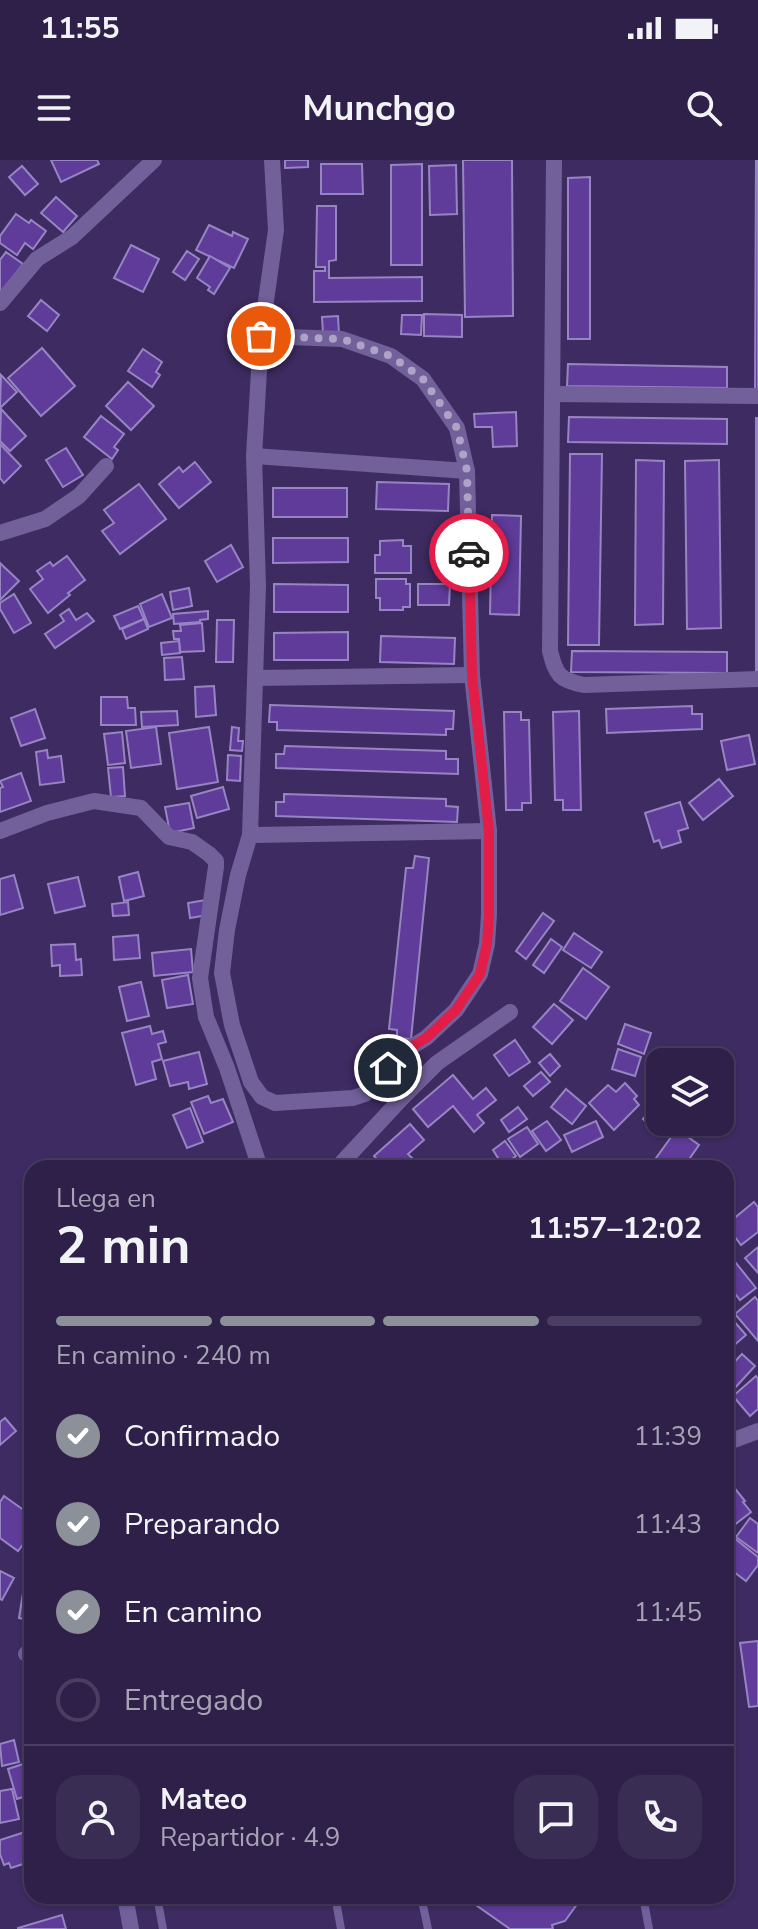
<!DOCTYPE html>
<html lang="es">
<head>
<meta charset="utf-8">
<style>
	body { margin:0; font-family:"Nunito Sans",sans-serif; background:#3a2d53; color:#f1f3f6; height:100vh; display:flex; flex-direction:column; font-size:30px; white-space:nowrap }
	* { box-sizing:border-box; margin:0 }
	p { font-size:26px; color:#a7a3b4 }
	.icon { flex:none; width:44px; height:44px; fill:none; stroke:currentColor; stroke-width:2; stroke-linecap:round; stroke-linejoin:round }
	.map { position:relative; flex:1; overflow:hidden }
	.details { position:absolute; left:24px; top:1000px; width:710px; height:744px; display:flex; flex-direction:column; background:#2e2049; border-radius:24px; box-shadow:0 2px 6px #0004,0 0 0 2px #493e61 }
	.details>* { flex:none }
	.buttons { position:absolute; left:646px; top:888px; display:grid; gap:16px }
	.buttons a { display:grid; place-items:center; width:88px; height:88px; border-radius:16px; background:#2e2049; box-shadow:0 2px 6px #0004,0 0 0 2px #493e61; font-size:40px }
	.pin { position:absolute; display:grid; place-items:center; width:68px; height:68px; color:#fff; margin:-34px; border:4px solid #fff; border-radius:50%; box-shadow:0 2px 8px #0007 }
	.courier { position:absolute; display:grid; place-items:center; width:80px; height:80px; margin:-40px; border:6px solid #e11d48; border-radius:50%; background:#fff; color:#222; box-shadow:0 2px 10px #0007 }
	.summary em { font-style:normal; font-weight:700 }
	.summary div { display:flex; flex-direction:column-reverse }
	.summary { display:flex; align-items:center; justify-content:space-between; height:136px; padding:0 32px }
	h1 { font-size:52px; font-weight:700; line-height:60px }
	.bar { display:grid; grid-template-columns:repeat(4,1fr); gap:12px 8px; align-content:center; height:96px; padding:0 32px }
	.bar i { height:10px; border-radius:6px; background:#493e61 }
	.bar .selected { background:#8c9099 }
	.bar p { grid-column:span 4 }
	.line { display:flex; align-items:center; gap:20px; padding:0 32px; border-top:2px solid #493e61 }
	.line div { flex:1 }
	.round { display:grid; place-items:center; flex:none; width:84px; height:84px; border-radius:24px; background:#3a2d53 }
	ol { padding:0 32px; list-style:none }
	li { display:flex; align-items:center; gap:24px; height:88px }
	li p { margin-inline-start:auto }
	li .icon { padding:8px; border-radius:50%; background:#8c9099; color:#fff; stroke-width:4 }
	li:last-child { color:#a7a3b4 }
	li i { width:44px; height:44px; border:4px solid #493e61; border-radius:50% }
	.status { display:flex; justify-content:space-between; align-items:center; height:56px; padding:0 40px; background:#2e2049; direction:ltr }
	.status svg { height:22px; fill:currentColor }
	header { display:flex; justify-content:space-between; align-items:center; height:104px; padding:0 32px; background:#2e2049; font-size:36px; font-weight:700 }
	.map>svg:first-child { display:block }
	.building { fill:#5f3b9a; stroke:#9785c3; stroke-width:2 }
	.lines { fill:none; stroke-linecap:round; stroke-linejoin:round }
	.lane { stroke:#72609b; stroke-width:8 }
	.street { stroke:#72609b; stroke-width:16 }
	.done { stroke:#aea3c7; stroke-width:8; stroke-dasharray:0 14.4 }
	.route { stroke:#e11d48; stroke-width:10 }
</style>
</head>
<body>
<div class="status"><b>11:55</b><svg viewBox="0 0 49 12"><path d="M0 12V9h3v3zM5 12V6h3v6zM10 12V3h3v9zM15 12V0h3v12zM26 1h20v11H26zM47 4h2v5h-2z"/></svg></div>
<header><svg class="icon" aria-label="menu" viewBox="0 0 24 24"><path d="M4 6h16M4 12h16M4 18h16"/></svg>Munchgo<svg class="icon" aria-label="search" viewBox="0 0 24 24"><circle cx="10" cy="10" r="6"/><path d="M15 15l6 6"/></svg></header>
<div class="map">
<svg width="758" height="1769" viewBox="0 0 758 1769">
	<rect width="100%" height="100%" fill="#3e2b61"/>
	<!-- building -->
	<g class="building">
		<path d="M51,0H97L99,4L61,22Z"/>
		<path d="M285,0H308V7L285,8Z"/>
		<path d="M463,0H512L513,156L465,157Z"/>
		<path d="M756,0H758V229H755Z"/>
		<path d="M321,4H362L363,34H321Z"/>
		<path d="M422,4V105H391V5Z"/>
		<path d="M456,5L457,54L430,55L429,6Z"/>
		<path d="M22,6L38,24L25,35L9,17Z"/>
		<path d="M590,17V179H568V18Z"/>
		<path d="M56,37L77,56L63,72L41,53Z"/>
		<path d="M317,46H336V100L329,101V118L422,117V141L314,142V111H325V107H316Z"/>
		<path d="M16,54L29,63L31,60L46,71L33,89L25,83L17,95L0,83V76Z"/>
		<path d="M209,65L232,76L233,72L248,79L234,108L196,90Z"/>
		<path d="M131,85L159,99L143,132L114,118Z"/>
		<path d="M187,91L199,99L185,120L173,112Z"/>
		<path d="M6,92L23,104L2,131L0,130V100Z"/>
		<path d="M210,96L230,108L214,134L208,130L210,127L197,118Z"/>
		<path d="M41,140L59,155L47,171L28,156Z"/>
		<path d="M424,154L462,155V177L424,176Z"/>
		<path d="M402,155H422L421,175L401,174Z"/>
		<path d="M338,156L339,174H323L322,157Z"/>
		<path d="M42,188L75,226L41,256L8,218Z"/>
		<path d="M143,189L162,202L156,212L160,215L152,227L128,211Z"/>
		<path d="M568,204L727,207V228L567,226Z"/>
		<path d="M1,215L17,232L1,247L0,246Z"/>
		<path d="M128,222L154,246L131,270L106,246Z"/>
		<path d="M1,249L26,276L10,291L0,281Z"/>
		<path d="M516,252L517,286L493,287L492,267H475L474,254Z"/>
		<path d="M101,256L124,274L114,287L118,290L112,299L84,277Z"/>
		<path d="M569,257L727,259V284L568,282Z"/>
		<rect x="756" y="258" width="2" height="258"/>
		<path d="M0,284L21,306L4,323L0,318Z"/>
		<path d="M66,288L83,315L63,327L46,300Z"/>
		<path d="M570,294H602L599,485H568Z"/>
		<path d="M636,300L664,301L663,464L635,465Z"/>
		<path d="M719,300L721,468L687,469L685,301Z"/>
		<path d="M195,302L211,322L179,348L159,324L179,307L183,312Z"/>
		<path d="M377,322L449,324L448,351L376,349Z"/>
		<path d="M139,324L166,359L120,394L102,371L114,363L104,350Z"/>
		<rect x="273" y="328" width="74" height="29"/>
		<path d="M492,355L521,356L519,455L490,454Z"/>
		<path d="M273,378H348V402L273,403Z"/>
		<path d="M403,380V386H411V413H375V395H380V381Z"/>
		<path d="M231,385L243,407L217,422L205,401Z"/>
		<path d="M67,396L85,420L68,433L70,435L48,453L30,429L43,419L37,411L50,402L53,406Z"/>
		<path d="M0,403L19,421L0,440Z"/>
		<path d="M376,419H406V424H410V447H403V450H380V438H376Z"/>
		<path d="M274,424L348,425V452H274Z"/>
		<path d="M418,424H450L449,445H418Z"/>
		<path d="M189,428L192,446L173,450L170,432Z"/>
		<path d="M14,434L31,463L14,473L0,449V443Z"/>
		<path d="M162,434L172,458L149,467L140,444Z"/>
		<path d="M138,446L144,459L120,469L114,456Z"/>
		<path d="M69,449L76,460L87,453L94,461L55,488L45,474L64,461L60,455Z"/>
		<path d="M208,451V459L200,460V462L174,464L173,454Z"/>
		<path d="M144,459L148,469L126,479L122,469Z"/>
		<path d="M217,460H234L233,502H216Z"/>
		<path d="M202,463L204,491L180,492L179,479H174L173,471H181L180,465Z"/>
		<path d="M348,472V500H274V473Z"/>
		<path d="M381,476L455,478L454,504L380,502Z"/>
		<path d="M179,481L180,493L162,495L161,483Z"/>
		<path d="M572,491L727,492V513L571,512Z"/>
		<path d="M182,497L184,519L165,520L164,498Z"/>
		<path d="M214,526L216,555L196,557L195,527Z"/>
		<path d="M101,537H127L128,548H135L136,565H101Z"/>
		<path d="M270,545L454,551L453,569H446V575L277,570V562H269Z"/>
		<path d="M692,546V554H702V569L607,573L606,549Z"/>
		<path d="M35,549L45,578L21,586L11,558Z"/>
		<path d="M177,551L178,565L142,567L141,552Z"/>
		<path d="M579,551L581,650H563V640H555L553,552Z"/>
		<path d="M504,552H521V560H529L531,643H522V650H506Z"/>
		<path d="M156,567L161,604L131,608L126,571Z"/>
		<path d="M209,567L218,622L177,629L169,573Z"/>
		<path d="M232,567L239,568L238,581H243L242,591L230,590Z"/>
		<path d="M122,572L125,603L108,605L104,574Z"/>
		<path d="M749,575L755,604L727,610L721,581Z"/>
		<path d="M285,586L446,591V599H458V614L276,608V594H284Z"/>
		<path d="M47,590L48,598L61,596L64,622L40,625L36,592Z"/>
		<path d="M228,595L241,596L240,621L227,620Z"/>
		<path d="M123,607L125,636L111,637L108,608Z"/>
		<path d="M21,613L31,641L0,652V628L3,627L0,621Z"/>
		<path d="M719,619L733,636L703,660L689,643Z"/>
		<path d="M223,627L229,649L197,658L191,636Z"/>
		<path d="M284,634L446,639V646L458,647L457,662L276,656V642H284Z"/>
		<path d="M680,642L688,668L678,671L681,682L662,688L659,680L654,682L645,653Z"/>
		<path d="M189,643L194,668L170,673L165,647Z"/>
		<path d="M415,696L429,698L411,879L397,878V870L389,869L406,708H413Z"/>
		<path d="M138,712L144,736L124,741L119,717Z"/>
		<path d="M14,715L23,748L0,755V719Z"/>
		<path d="M78,717L85,746L55,753L48,724Z"/>
		<path d="M206,740L208,755L190,758L188,743Z"/>
		<path d="M128,742L129,755L113,756L112,744Z"/>
		<path d="M543,753L554,761L526,799L516,791Z"/>
		<path d="M574,773L602,792L591,808L563,790Z"/>
		<path d="M138,775L140,798L114,800L113,777Z"/>
		<path d="M551,779L562,787L544,813L533,805Z"/>
		<path d="M75,784L76,800L81,799L82,815L60,816V805L52,806L51,785Z"/>
		<path d="M191,789L193,812L154,816L152,793Z"/>
		<path d="M583,808L609,827L586,859L560,841Z"/>
		<path d="M188,815L193,844L167,848L162,820Z"/>
		<path d="M141,822L149,856L127,861L119,827Z"/>
		<path d="M554,844L573,860L552,884L533,867Z"/>
		<path d="M625,864L651,873L644,894L618,884Z"/>
		<path d="M150,866L152,874L163,871L166,882L158,884L162,899L152,902L156,919L136,925L122,873Z"/>
		<path d="M515,880L530,902L509,916L494,895Z"/>
		<path d="M618,889L641,897L635,916L612,909Z"/>
		<path d="M199,892L207,924L189,929L188,922L170,926L163,901Z"/>
		<path d="M550,894L560,906L550,916L539,903Z"/>
		<path d="M541,912L550,922L533,936L524,926Z"/>
		<path d="M453,915L473,939L486,928L496,940L477,955L484,963L474,972L453,946L428,967L413,949Z"/>
		<path d="M625,923L637,936L634,939L639,945L614,970L589,943L608,925L616,932Z"/>
		<path d="M566,929L586,946L572,964L551,947Z"/>
		<path d="M208,936L211,943L223,939L233,962L204,974L191,942Z"/>
		<path d="M660,940V962L653,969L643,959Z"/>
		<path d="M518,947L527,959L509,972L501,960Z"/>
		<path d="M190,948L203,982L187,988L173,955Z"/>
		<path d="M547,961L561,980L546,991L532,971Z"/>
		<path d="M596,961L603,977L572,992L564,975Z"/>
		<path d="M410,964L424,980L408,994L413,999L403,1008H385L374,996Z"/>
		<path d="M527,967L538,984L520,997L508,979Z"/>
		<path d="M677,969L699,985L683,1008H669L656,998Z"/>
		<path d="M505,981L516,996L503,1006L493,990Z"/>
		<path d="M754,1042L758,1047V1072L741,1085L726,1065Z"/>
		<path d="M758,1087V1113L745,1098Z"/>
		<path d="M732,1098L756,1128L740,1140L726,1122V1103Z"/>
		<path d="M755,1137L758,1141V1181L735,1154Z"/>
		<path d="M726,1152L746,1175L732,1187L726,1180Z"/>
		<path d="M742,1194L755,1206L733,1230L726,1224V1211Z"/>
		<path d="M756,1216L758,1219V1249L750,1256L733,1236Z"/>
		<path d="M5,1258L16,1271L0,1285V1262Z"/>
		<path d="M728,1320L745,1341L743,1342L751,1352L733,1366L726,1356V1322Z"/>
		<path d="M4,1336L32,1356V1372L18,1391L0,1378V1342Z"/>
		<path d="M750,1358L758,1364V1393L736,1377Z"/>
		<path d="M734,1378L758,1397V1405L746,1421L726,1406V1388Z"/>
		<path d="M0,1411L14,1418L2,1440L0,1439Z"/>
		<path d="M23,1433L32,1435V1461L19,1458Z"/>
		<path d="M758,1481V1546L749,1547L740,1483Z"/>
		<path d="M14,1580L19,1602L2,1606L0,1584Z"/>
		<path d="M23,1604L32,1634L17,1639L8,1609Z"/>
		<path d="M12,1629L19,1659L0,1663V1631Z"/>
		<path d="M28,1671L32,1683V1701L11,1708L9,1703L4,1705L0,1694V1680Z"/>
		<path d="M463,1736H583L565,1761L552,1765L553,1769H510Z"/>
		<path d="M62,1755L66,1769H18V1768Z"/>
	</g>
	<g class="lines">
		<!-- lane -->
		<g class="lane">
			<path d="M157,1736L163,1769"/>
			<path d="M335,1736L341,1769"/>
			<path d="M421,1736L428,1769"/>
			<path d="M643,1736L649,1769"/>
		</g>
		<!-- street -->
		<g class="street">
			<path d="M554,0L550,491C556,515 559,520 584,525L758,519"/>
			<path d="M0,143L37,99L72,77L154,0"/>
			<path d="M261,176L342,179L391,196L423,219L457,268L467,311L472,515L489,671V755L487,784L480,814L456,850L426,878L401,893L365,934L353,938L275,943L262,937L251,922L232,865L222,813L227,770L238,715L250,675L258,426L254,296L261,176L276,70L272,0"/>
			<path d="M553,234L758,236"/>
			<path d="M254,296L467,311"/>
			<path d="M0,373L45,359L79,336L106,306"/>
			<path d="M256,518L472,515"/>
			<path d="M0,671L47,653L94,641L141,648L169,677L192,682L209,694L216,701V707L200,818L206,857L227,908L260,1008"/>
			<path d="M250,675L489,671"/>
			<path d="M337,1008L401,939L437,903L510,852"/>
			<path d="M726,1283L758,1271"/>
			<path d="M26,1494L32,1489"/>
			<path d="M125,1736L131,1769"/>
		</g>
	</g>
	<g class="lines">
		<!-- done -->
		<path class="done" d="M261,176L342,179L391,196L423,219L457,268L467,311L469,393"/>
		<!-- route -->
		<path class="route" d="M388,908L401,893L426,878L456,850L480,814L487,784L489,755V671L472,515L469,393"/>
	</g>
</svg>
<div class="buttons">
<a><svg class="icon" aria-label="layers" viewBox="0 0 24 24"><path d="M12 4l9 5-9 5-9-5zM3 14l9 5 9-5"/></svg></a>
</div>
<div class="pin" style="left:261px;top:176px;background:#ea580c"><svg class="icon" aria-label="bag" viewBox="0 0 24 24"><path d="M5 8h14l-1 12H6zM9 8a3 3 0 0 1 6 0"/></svg></div>
<div class="pin" style="left:388px;top:908px;background:#1f2937"><svg class="icon" aria-label="home" viewBox="0 0 24 24"><path d="M3 11l9-7 9 7M6 9v11h12V9"/></svg></div>
<div class="courier" style="left:469px;top:393px"><svg class="icon" aria-label="car" viewBox="0 0 24 24"><path d="M5 17H2v-5l4-1 3-4h7l3 4 3 1v5h-3M9 17h6M6 11h13"/><circle cx="7" cy="17" r="2"/><circle cx="17" cy="17" r="2"/></svg></div>
<section class="details">
<div class="summary"><div><h1>2 min</h1><p>Llega en</p></div><em>11:57–12:02</em></div>
<div class="bar"><i class="selected"></i><i class="selected"></i><i class="selected"></i><i></i><p>En camino · 240 m</p></div>
<ol>
<li><svg class="icon" aria-label="check" viewBox="0 0 24 24"><path d="M5 12l5 5 9-10"/></svg>Confirmado<p>11:39</p></li>
<li><svg class="icon" aria-label="check" viewBox="0 0 24 24"><path d="M5 12l5 5 9-10"/></svg>Preparando<p>11:43</p></li>
<li><svg class="icon" aria-label="check" viewBox="0 0 24 24"><path d="M5 12l5 5 9-10"/></svg>En camino<p>11:45</p></li>
<li><i></i>Entregado</li>
</ol>
<div class="line" style="height:144px"><a class="round"><svg class="icon" aria-label="person" viewBox="0 0 24 24"><circle cx="12" cy="8" r="4"/><path d="M4 21q1-7 8-7t8 7"/></svg></a><div><b>Mateo</b><p>Repartidor · 4.9</p></div><a class="round"><svg class="icon" aria-label="chat" viewBox="0 0 24 24"><path d="M4 5h16v11H9l-5 4z"/></svg></a><a class="round"><svg class="icon" aria-label="phone" viewBox="0 0 24 24"><path d="M5 4h4l2 5-3 2q2 4 5 5l2-3 5 2v4C11 20 4 13 5 4z"/></svg></a></div>
</section>
</div>
</body>
</html>
